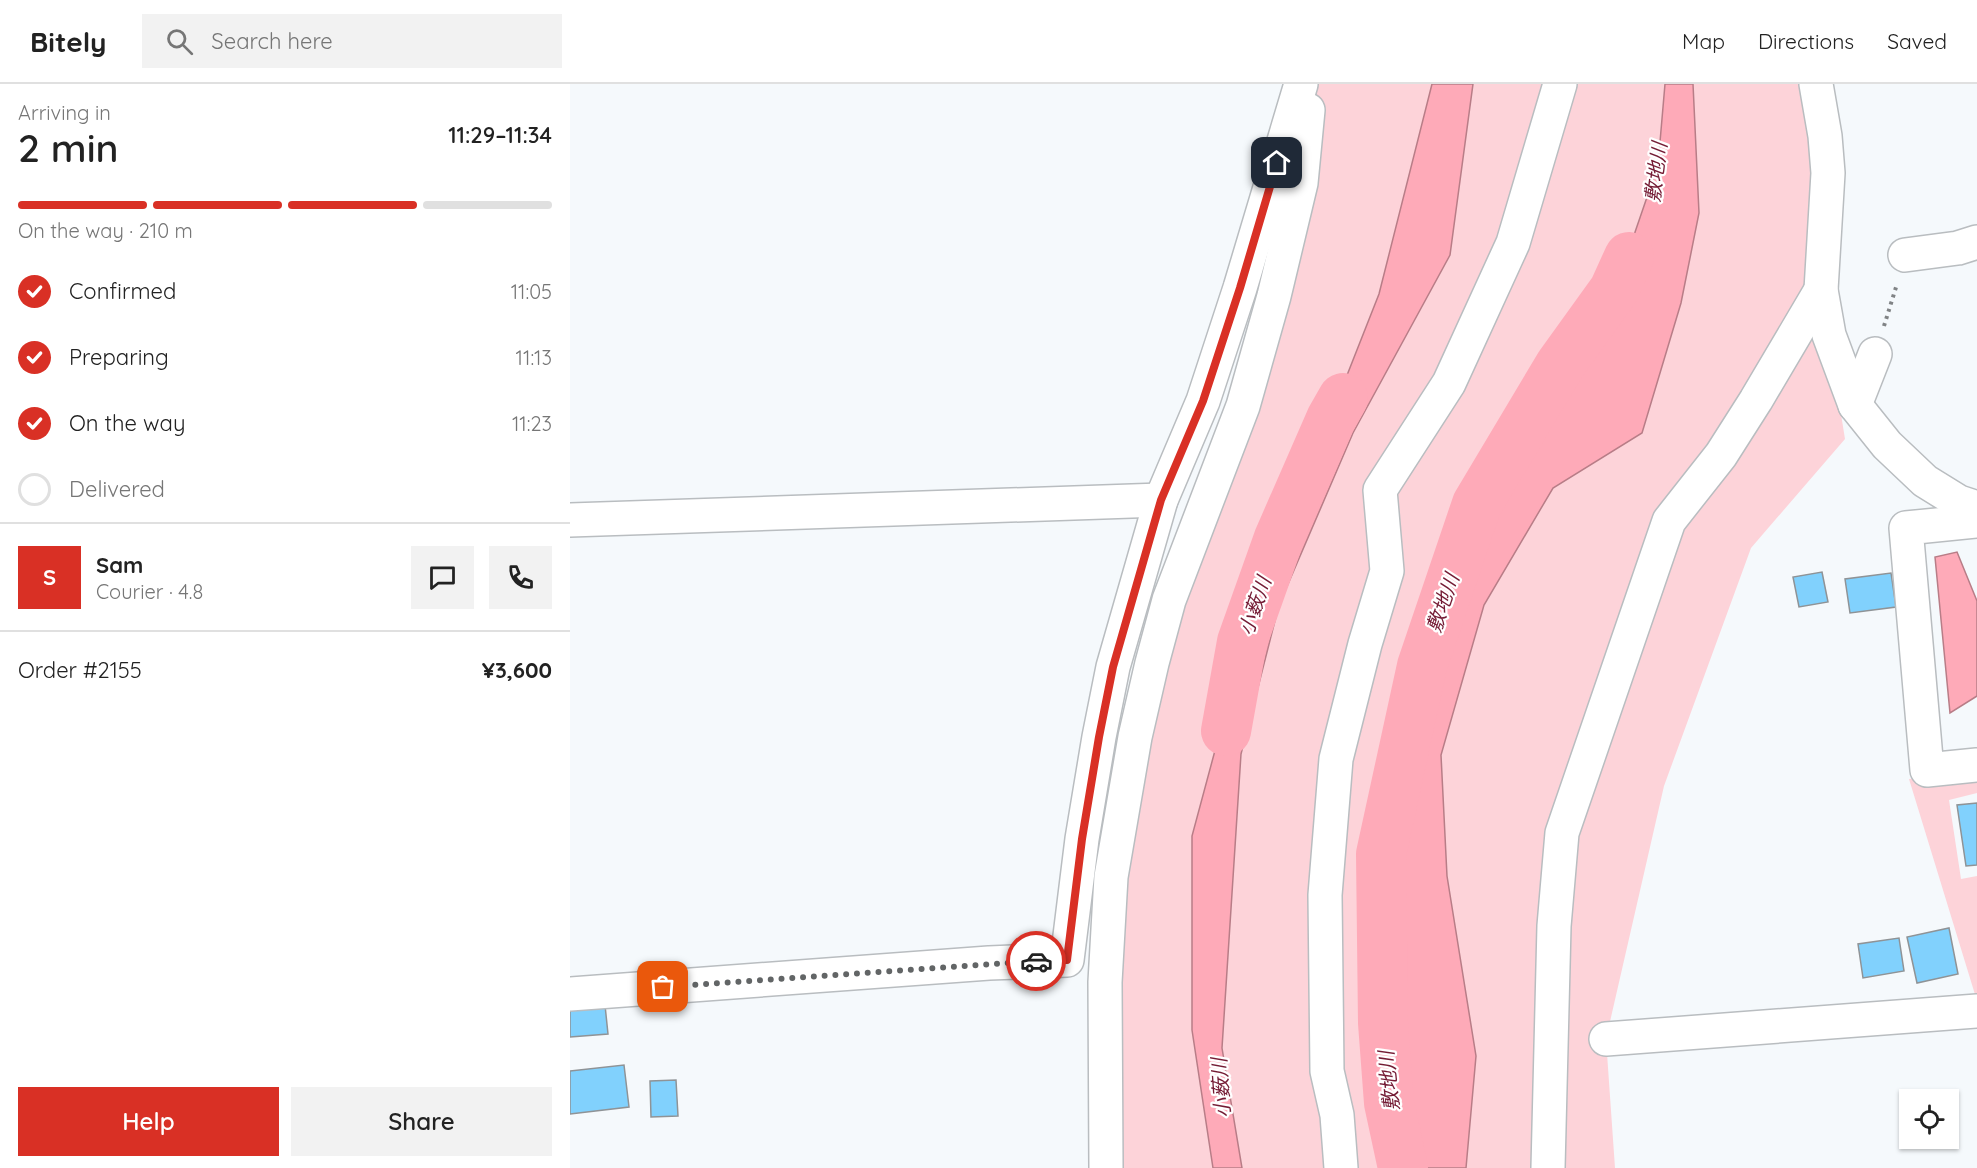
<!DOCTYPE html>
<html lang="en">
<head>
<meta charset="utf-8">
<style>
	body { margin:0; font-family:Quicksand,"Noto Sans JP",sans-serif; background:#f2f2f2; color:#222; height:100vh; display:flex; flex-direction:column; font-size:22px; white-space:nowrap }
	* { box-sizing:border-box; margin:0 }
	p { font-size:20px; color:#767676 }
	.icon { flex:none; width:33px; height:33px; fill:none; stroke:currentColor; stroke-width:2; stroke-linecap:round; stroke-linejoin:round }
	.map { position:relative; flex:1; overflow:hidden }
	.side { display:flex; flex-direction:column; background:#fff; width:570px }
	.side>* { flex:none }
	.controls { position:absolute; left:1329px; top:1005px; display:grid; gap:12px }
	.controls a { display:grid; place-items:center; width:60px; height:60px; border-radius:0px; background:#fff; box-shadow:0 2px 4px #0004; font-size:30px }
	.pin { position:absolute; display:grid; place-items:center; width:51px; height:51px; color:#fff; margin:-26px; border-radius:12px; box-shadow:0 3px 9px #0006 }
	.courier { position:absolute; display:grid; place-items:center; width:60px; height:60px; margin:-30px; border:4px solid #d93025; border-radius:50%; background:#fff; color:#222; box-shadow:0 2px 8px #0007 }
	.summary em { font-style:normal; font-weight:600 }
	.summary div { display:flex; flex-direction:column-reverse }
	.summary { display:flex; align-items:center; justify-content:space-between; height:102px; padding:0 18px }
	h1 { font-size:39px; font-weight:600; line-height:45px }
	.bar { display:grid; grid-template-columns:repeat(4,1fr); gap:9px 6px; align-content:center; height:72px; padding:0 18px }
	.bar i { height:8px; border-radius:4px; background:#e0e0e0 }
	.bar .active { background:#d93025 }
	.bar p { grid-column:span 4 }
	.line { display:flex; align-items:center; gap:15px; padding:0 18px; border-top:2px solid #e0e0e0 }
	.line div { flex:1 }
	.round { display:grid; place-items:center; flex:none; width:63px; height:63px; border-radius:0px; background:#f2f2f2 }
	ol { padding:0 18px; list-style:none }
	li { display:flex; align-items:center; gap:18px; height:66px }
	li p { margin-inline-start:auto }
	li .icon { padding:6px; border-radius:50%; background:#d93025; color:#fff; stroke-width:4 }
	li:last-child { color:#767676 }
	li i { width:33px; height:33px; border:3px solid #e0e0e0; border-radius:50% }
	.button { display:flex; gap:12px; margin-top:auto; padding:12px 18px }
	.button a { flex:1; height:69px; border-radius:0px; background:#d93025; color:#fff; font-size:24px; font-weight:600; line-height:69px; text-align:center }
	.button a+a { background:#f2f2f2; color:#222 }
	header { display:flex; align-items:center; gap:36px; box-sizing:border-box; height:84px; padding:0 30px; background:#fff; border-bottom:2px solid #e0e0e0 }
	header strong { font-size:28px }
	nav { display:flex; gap:33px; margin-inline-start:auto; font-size:21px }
	.search { width:420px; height:54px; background:#f2f2f2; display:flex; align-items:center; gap:15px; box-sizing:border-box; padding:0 21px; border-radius:0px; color:#767676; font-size:22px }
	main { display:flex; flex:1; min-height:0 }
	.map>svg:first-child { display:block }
	.green { fill:#fdd3d9 }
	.water { fill:#feaab8; stroke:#b87d87; stroke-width:1.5 }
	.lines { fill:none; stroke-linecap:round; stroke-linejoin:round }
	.river { stroke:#feaab8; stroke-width:50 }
	.building { fill:#81d1fd; stroke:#8f9396; stroke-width:1.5 }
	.street-casing { stroke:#b9bdc0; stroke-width:36 }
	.path { stroke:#808385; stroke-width:4; stroke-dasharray:3 4.5; stroke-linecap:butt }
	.street { stroke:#fff; stroke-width:33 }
	.done { stroke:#626566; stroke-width:6; stroke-dasharray:0 10.8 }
	.route { stroke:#d93025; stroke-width:8 }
	.labels { text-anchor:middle; stroke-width:4.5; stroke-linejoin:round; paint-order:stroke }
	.water-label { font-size:20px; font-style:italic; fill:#741b34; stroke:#fff }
</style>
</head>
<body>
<header>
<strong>Bitely</strong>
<div class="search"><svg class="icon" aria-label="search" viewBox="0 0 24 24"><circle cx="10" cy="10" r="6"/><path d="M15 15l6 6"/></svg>Search here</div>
<nav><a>Map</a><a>Directions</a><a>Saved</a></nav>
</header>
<main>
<section class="side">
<div class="summary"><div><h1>2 min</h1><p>Arriving in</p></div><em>11:29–11:34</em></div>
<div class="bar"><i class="active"></i><i class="active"></i><i class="active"></i><i></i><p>On the way · 210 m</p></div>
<ol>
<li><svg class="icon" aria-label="check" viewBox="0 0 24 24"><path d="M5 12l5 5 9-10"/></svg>Confirmed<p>11:05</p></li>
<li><svg class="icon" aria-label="check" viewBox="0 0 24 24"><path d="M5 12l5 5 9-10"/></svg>Preparing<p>11:13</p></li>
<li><svg class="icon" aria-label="check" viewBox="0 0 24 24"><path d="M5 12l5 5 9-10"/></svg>On the way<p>11:23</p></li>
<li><i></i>Delivered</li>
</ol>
<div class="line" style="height:108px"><b class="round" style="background:#d93025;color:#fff">S</b><div><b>Sam</b><p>Courier · 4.8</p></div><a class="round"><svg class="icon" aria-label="chat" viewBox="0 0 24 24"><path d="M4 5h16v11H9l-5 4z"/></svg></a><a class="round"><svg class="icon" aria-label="phone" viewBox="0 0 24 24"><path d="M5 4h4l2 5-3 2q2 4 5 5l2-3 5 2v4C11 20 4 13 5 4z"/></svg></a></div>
<div class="line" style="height:78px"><div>Order #2155</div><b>¥3,600</b></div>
<div class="button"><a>Help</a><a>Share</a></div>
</section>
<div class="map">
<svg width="1407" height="1084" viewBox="0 0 1407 1084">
	<rect width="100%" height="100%" fill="#f5f9fc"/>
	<!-- green -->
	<g class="green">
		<path d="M732,0H1238L1251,206L1275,355L1181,464L1094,702L1036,955L1045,1084H538L535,921L597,524L693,250Z"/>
		<path d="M1407,689V709L1379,716L1391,795L1407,792V917L1339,695Z"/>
	</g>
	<!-- water -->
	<g class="water">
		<path d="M862,0H903L880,171L783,349L709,521L671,670L652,964L672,1084H643L622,946V752L668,581L744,375L809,210Z"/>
		<path d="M1095,0H1123L1129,129L1111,219L1072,349L983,404L914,521L871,671L877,792L906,972L896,1084H832L816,969L812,832L816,747L841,631L856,536L922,395L1050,192L1088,81Z"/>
		<path d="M1387,468L1407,517V612L1380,629L1365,473Z"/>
	</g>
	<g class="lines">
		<!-- river -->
		<g class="river">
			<path d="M656,647L672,558L709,454L761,335L773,314"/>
			<path d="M833,1084L819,1019L813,939L811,770L852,582L907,420L990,281L1044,206L1059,173"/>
		</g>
	</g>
	<!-- building -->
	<g class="building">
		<path d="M1252,488L1258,518L1229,523L1223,493Z"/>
		<path d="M1321,489L1326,523L1280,529L1275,495Z"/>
		<path d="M1407,719V781L1396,782L1387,721Z"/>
		<path d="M1379,844L1388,890L1347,899L1337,853Z"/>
		<path d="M1329,854L1334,887L1293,894L1288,860Z"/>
		<path d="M35,921L38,950L0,953V925Z"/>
		<path d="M54,981L59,1023L0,1030V987Z"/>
		<path d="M106,996L108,1032L81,1033L80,997Z"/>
	</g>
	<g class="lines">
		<!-- street casing -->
		<g class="street-casing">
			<g id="street">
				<path d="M1246,0L1255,52L1258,89L1251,206L1259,251L1285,321L1317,361L1355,397L1389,418L1407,424"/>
				<path d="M1335,171L1388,164L1407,158"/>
				<path d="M1285,321L1305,270"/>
				<path d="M0,436L591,416"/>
				<path d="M1407,437L1336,444L1357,686L1407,681"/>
				<path d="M0,910L419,879L497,876L512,755L529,653L543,583L591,416L633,317L670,204L731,0"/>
				<path d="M1036,955L1407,927"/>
				<path d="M536,1084L535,898L541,793L565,653L582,579L599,516L673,322L704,212L731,99L738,26"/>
				<path d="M771,1084L767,1031L757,987L755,811L766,675L795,560L817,487L810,406L879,299L943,159L990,0"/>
				<path d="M978,1084L984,842L992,749L1099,437L1151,371L1186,316L1251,206"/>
			</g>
		</g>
		<!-- path -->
		<path class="path" d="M1314,242L1327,200"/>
		<!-- street -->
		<use href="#street" class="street"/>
	</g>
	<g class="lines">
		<!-- done -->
		<path class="done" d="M93,903L466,877"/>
		<!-- route -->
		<path class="route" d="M466,877L497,876L512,755L529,653L543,583L591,416L633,317L670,204L707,79"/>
	</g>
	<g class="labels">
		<!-- water labels -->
		<g class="water-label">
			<text transform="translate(1086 88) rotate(-83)" y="7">敷地川</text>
			<text transform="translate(873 519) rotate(-71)" y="7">敷地川</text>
			<text transform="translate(685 522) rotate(-71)" y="7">小薮川</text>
			<text transform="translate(819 997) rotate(-96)" y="7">敷地川</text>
			<text transform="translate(651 1004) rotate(-94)" y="7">小薮川</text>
		</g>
	</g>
</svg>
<div class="controls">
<a><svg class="icon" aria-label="locate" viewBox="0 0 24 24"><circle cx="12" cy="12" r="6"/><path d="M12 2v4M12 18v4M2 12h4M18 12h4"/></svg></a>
</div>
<div class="pin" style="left:93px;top:903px;background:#ea580c"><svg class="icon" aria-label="bag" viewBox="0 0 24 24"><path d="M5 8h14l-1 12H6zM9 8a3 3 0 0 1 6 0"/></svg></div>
<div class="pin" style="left:707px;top:79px;background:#1f2937"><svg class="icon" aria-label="home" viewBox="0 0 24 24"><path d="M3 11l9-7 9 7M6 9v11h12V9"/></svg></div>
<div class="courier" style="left:466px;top:877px"><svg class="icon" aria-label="car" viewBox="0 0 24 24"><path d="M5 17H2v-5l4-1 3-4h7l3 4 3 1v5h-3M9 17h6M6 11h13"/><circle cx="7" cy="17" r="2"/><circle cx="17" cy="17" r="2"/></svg></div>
</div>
</main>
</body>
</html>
